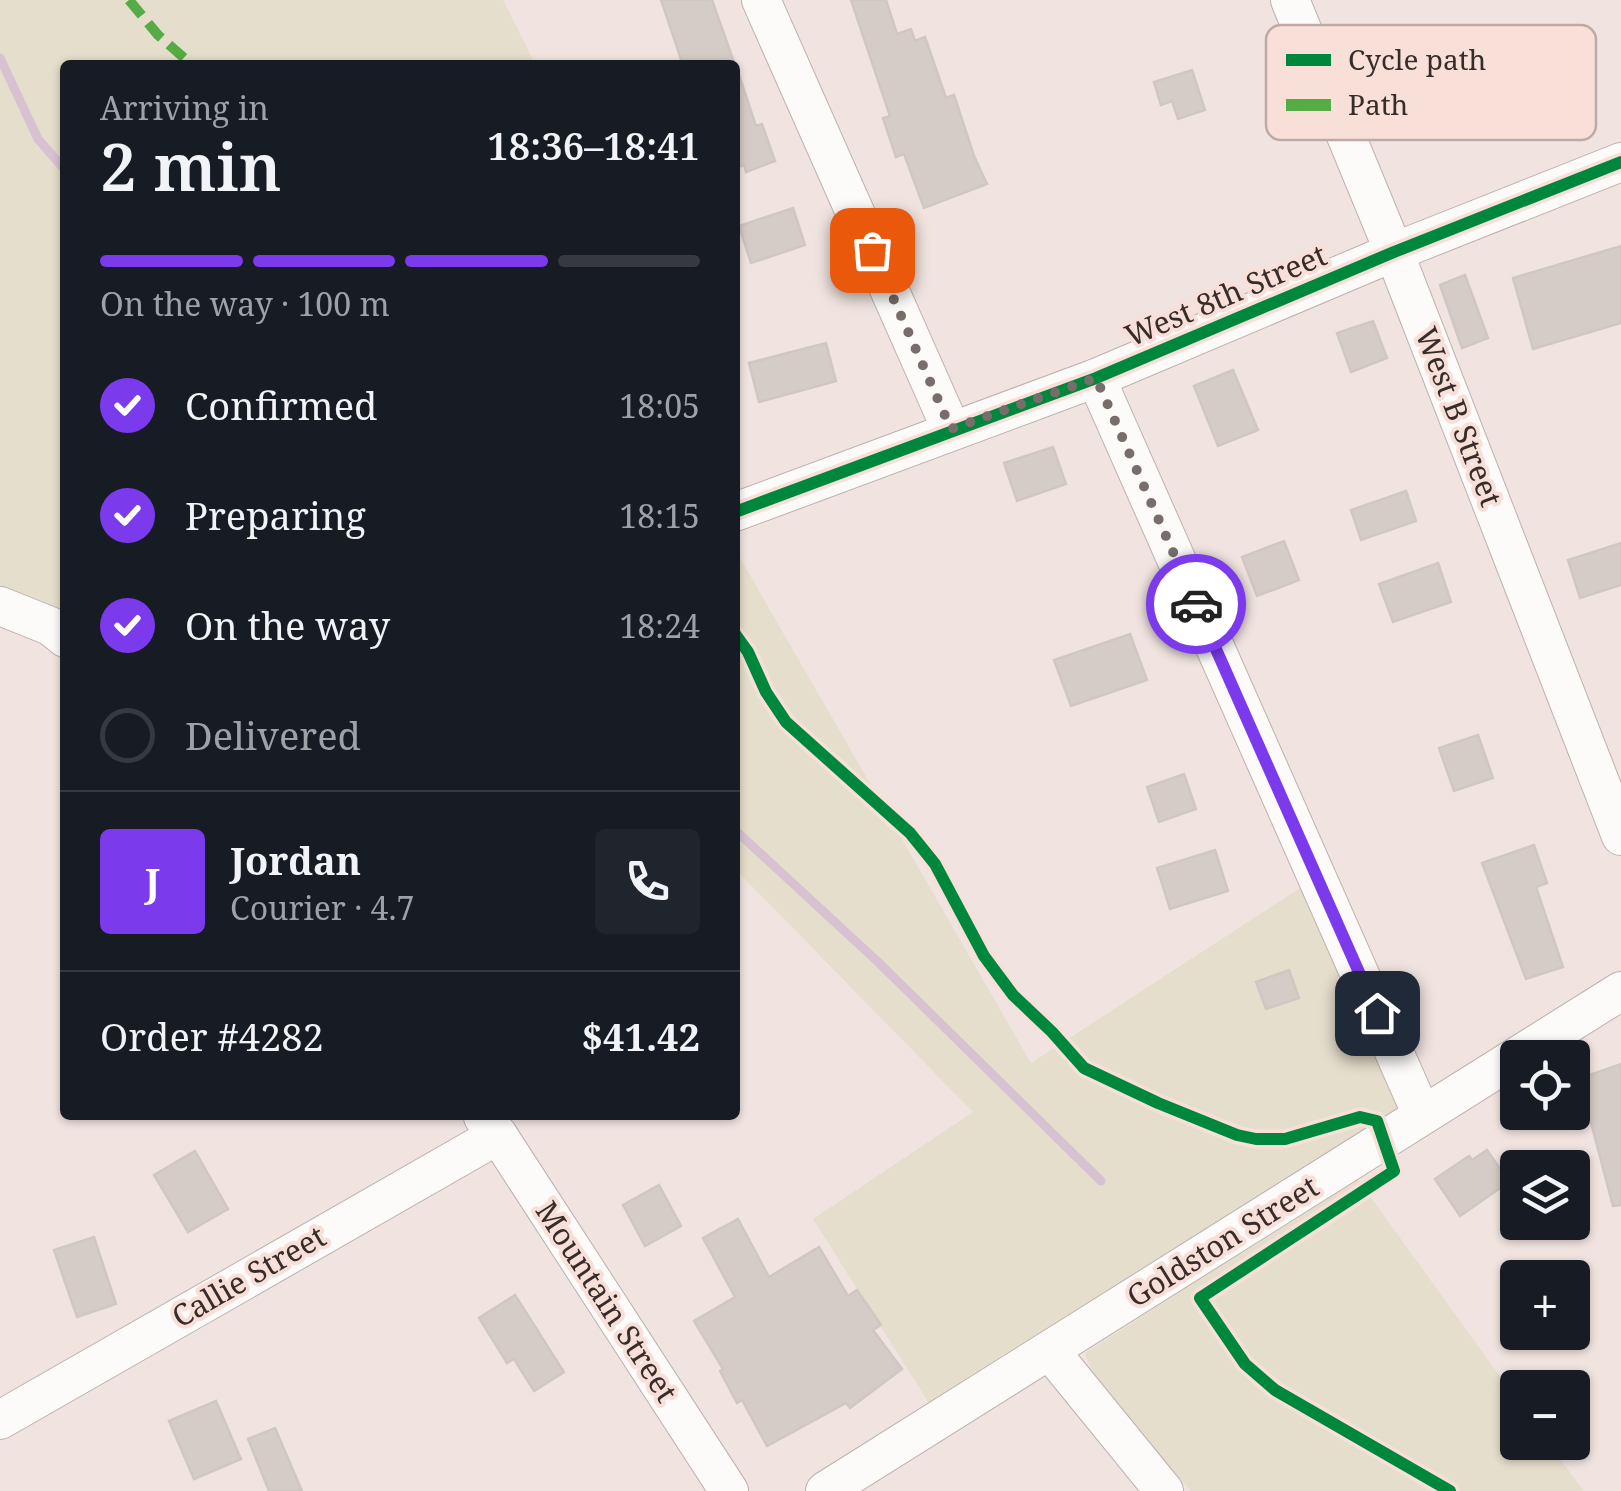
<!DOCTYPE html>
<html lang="en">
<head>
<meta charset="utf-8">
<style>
	body { margin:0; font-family:"Noto Serif",serif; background:#20242c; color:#f1f3f6; height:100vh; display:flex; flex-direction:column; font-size:38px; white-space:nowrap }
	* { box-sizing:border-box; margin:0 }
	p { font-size:32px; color:#9ea1a6 }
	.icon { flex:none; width:55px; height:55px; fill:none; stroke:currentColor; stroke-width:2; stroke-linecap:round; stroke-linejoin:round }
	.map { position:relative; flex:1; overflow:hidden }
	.details { position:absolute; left:60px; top:60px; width:680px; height:1060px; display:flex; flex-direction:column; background:#171b24; border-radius:10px; box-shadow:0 2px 8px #0004 }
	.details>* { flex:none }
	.controls { position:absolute; left:1500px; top:1040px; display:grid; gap:20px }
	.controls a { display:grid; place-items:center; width:90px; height:90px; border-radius:10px; background:#171b24; box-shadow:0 2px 8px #0004; font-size:50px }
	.pin { position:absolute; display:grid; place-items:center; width:85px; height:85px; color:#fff; margin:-42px; border-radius:20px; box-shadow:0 5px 15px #0006 }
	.courier { position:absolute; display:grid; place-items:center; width:100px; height:100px; margin:-50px; border:8px solid #7c3aed; border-radius:50%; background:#fff; color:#222; box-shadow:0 2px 12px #0007 }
	.overview em { font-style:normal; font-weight:600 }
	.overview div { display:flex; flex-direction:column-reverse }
	.overview { display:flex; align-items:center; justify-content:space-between; height:170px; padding:0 40px }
	h1 { font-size:65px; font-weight:600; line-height:75px }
	.bar { display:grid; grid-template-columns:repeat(4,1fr); gap:15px 10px; align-content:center; height:120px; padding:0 40px }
	.bar i { height:12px; border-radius:8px; background:#363941 }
	.bar .current { background:#7c3aed }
	.bar p { grid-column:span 4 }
	.line { display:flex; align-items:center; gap:25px; padding:0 40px; border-top:2px solid #363941 }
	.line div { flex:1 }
	.round { display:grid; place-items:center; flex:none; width:105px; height:105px; border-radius:10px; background:#20242c }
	ol { padding:0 40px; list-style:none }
	li { display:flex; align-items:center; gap:30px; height:110px }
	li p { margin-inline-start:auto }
	li .icon { padding:10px; border-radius:50%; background:#7c3aed; color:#fff; stroke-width:4 }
	li:last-child { color:#9ea1a6 }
	li i { width:55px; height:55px; border:5px solid #363941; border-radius:50% }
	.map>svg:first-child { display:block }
	.green { fill:#e6decc }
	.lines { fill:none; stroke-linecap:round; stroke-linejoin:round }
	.stream { stroke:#d8c2d2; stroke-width:9 }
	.building { fill:#d5ccc7; stroke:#d0c7c2; stroke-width:2.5 }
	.minor-casing { stroke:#bcb1ae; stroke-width:40 }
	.minor { stroke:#fdfbfa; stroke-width:38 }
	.quiet { stroke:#55ab44; stroke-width:10; stroke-dasharray:20 10; stroke-linecap:butt }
	.cycleway-casing { stroke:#f8e0d9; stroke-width:19 }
	.cycleway { stroke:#00873e; stroke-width:12 }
	.done { stroke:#776d6a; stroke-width:10; stroke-dasharray:0 18 }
	.route { stroke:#7c3aed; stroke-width:12 }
	.labels { text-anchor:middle; stroke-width:8; stroke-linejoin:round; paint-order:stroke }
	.street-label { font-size:30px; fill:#362d2a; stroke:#f8e0d9 }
	.key { fill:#f8e0d9; stroke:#beaaa4; stroke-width:2.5 }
	.key-label { font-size:28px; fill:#362d2a }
</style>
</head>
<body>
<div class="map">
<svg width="1621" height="1491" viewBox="0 0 1621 1491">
	<rect width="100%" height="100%" fill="#f1e4e0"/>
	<!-- green -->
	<g class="green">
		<path d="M0,0H503L536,65H65V644L0,608Z"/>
		<path d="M735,549L1031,1063L1317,877L1422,1115L939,1419L813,1219L973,1112L735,869Z"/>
		<path d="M1357,1178L1517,1400L1518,1442L1548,1443L1584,1491H1191C1157,1452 1100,1401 1085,1353Z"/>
	</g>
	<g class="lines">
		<!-- stream -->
		<g class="stream">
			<path d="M0,58L38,139L65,170"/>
			<path d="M735,830L877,961L1101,1181"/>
		</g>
	</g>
	<!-- building -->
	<g class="building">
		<path d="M661,0H712L735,65H683Z"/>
		<path d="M851,0H886L897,34L911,29L915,41L925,37L946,98L954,95L974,156L987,184L924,208L904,154L896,157L883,118L890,116Z"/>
		<path d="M1192,70L1205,110L1178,119L1172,101L1161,105L1154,82Z"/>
		<path d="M739,75L756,126L762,124L775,161L746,172L744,165L735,168V76Z"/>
		<path d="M793,208L805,245L751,263L739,226Z"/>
		<path d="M1621,246V323L1533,349L1513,278Z"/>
		<path d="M1465,275L1488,338L1462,348L1440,285Z"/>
		<path d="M1373,321L1387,358L1351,372L1337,333Z"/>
		<path d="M826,343L836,381L759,402L749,363Z"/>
		<path d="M1233,370L1258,430L1218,446L1194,386Z"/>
		<path d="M1053,447L1066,484L1017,501L1004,463Z"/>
		<path d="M1406,491L1416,521L1361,540L1351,510Z"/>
		<path d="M1284,541L1299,580L1257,596L1242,557Z"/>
		<path d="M1621,543V585L1580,598L1568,560Z"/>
		<path d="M1438,563L1451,602L1393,622L1379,584Z"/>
		<path d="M1130,634L1147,680L1071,706L1054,660Z"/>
		<path d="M1478,735L1493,778L1454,791L1439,748Z"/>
		<path d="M1184,774L1196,809L1159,822L1147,787Z"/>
		<path d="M1534,845L1547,883L1536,887L1563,967L1526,979L1482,863Z"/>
		<path d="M1215,850L1228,891L1170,909L1157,868Z"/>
		<path d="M1289,970L1299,998L1266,1009L1256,982Z"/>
		<path d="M1621,1064V1205L1613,1206L1590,1119L1583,1121L1572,1081Z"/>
		<path d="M1487,1150L1509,1182L1460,1216L1435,1179L1469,1156L1472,1160Z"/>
		<path d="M195,1151L228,1209L188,1232L154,1175Z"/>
		<path d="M659,1185L681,1226L645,1246L623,1205Z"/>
		<path d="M738,1219L769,1277L819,1247L848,1296L857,1290L881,1325L873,1330L902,1369L850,1408L846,1403L767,1446L742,1400L737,1403L720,1371L723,1369L694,1321L735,1297L703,1238Z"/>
		<path d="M94,1237L116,1304L77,1317L54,1250Z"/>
		<path d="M515,1295L564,1372L534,1391L514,1359L507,1363L479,1318Z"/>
		<path d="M216,1401L241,1459L194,1479L169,1421Z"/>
		<path d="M275,1428L302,1491H269L248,1439Z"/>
	</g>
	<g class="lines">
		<!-- minor casing -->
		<g class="minor-casing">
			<g id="minor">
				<path d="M761,0L951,429"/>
				<path d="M1290,0L1394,252L1621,836"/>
				<path d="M1096,378L1422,1115"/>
				<path d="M735,512L1096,378L1394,252L1621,162"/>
				<path d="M0,606L50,626L65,638"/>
				<path d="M483,1117L498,1135L729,1491"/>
				<path d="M1050,1351L1164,1491"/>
				<path d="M0,1420L498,1135"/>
				<path d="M825,1491L1621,991"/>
			</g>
		</g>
		<!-- minor -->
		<use href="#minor" class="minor"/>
		<!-- quiet -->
		<path class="quiet" d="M129,0L158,35L192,65"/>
		<!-- cycleway casing -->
		<g class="cycleway-casing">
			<g id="cycleway">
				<path d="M735,512L1096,378L1394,252L1621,162"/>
				<path d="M735,634L748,652L766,692L786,722L910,833L935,864L984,956L1013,995L1052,1032L1084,1068L1158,1103L1237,1135L1256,1139H1285L1360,1117L1377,1121L1394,1171L1200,1298L1245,1364L1275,1390L1450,1491"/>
			</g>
		</g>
		<!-- cycleway -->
		<use href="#cycleway" class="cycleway"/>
	</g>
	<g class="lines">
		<!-- done -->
		<path class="done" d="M872,250L951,429L1096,378L1196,604"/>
		<!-- route -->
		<path class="route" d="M1196,604L1377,1013"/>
	</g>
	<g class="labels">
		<!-- street labels -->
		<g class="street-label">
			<text transform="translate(1226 296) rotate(-23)" y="10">West 8th Street</text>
			<text transform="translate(1458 417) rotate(69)" y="10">West B Street</text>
			<text transform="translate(1223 1242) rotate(-32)" y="10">Goldston Street</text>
			<text transform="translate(249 1277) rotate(-30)" y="10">Callie Street</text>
			<text transform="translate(606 1302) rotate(57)" y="10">Mountain Street</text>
		</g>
	</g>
	<!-- legend -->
	<rect x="1266" y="25" width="330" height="115" rx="15" class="key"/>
	<rect x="1286" y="54" width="45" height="12" fill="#00873e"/>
	<rect x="1286" y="99" width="45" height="12" fill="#55ab44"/>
	<g class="key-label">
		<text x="1348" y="70">Cycle path</text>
		<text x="1348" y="115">Path</text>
	</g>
</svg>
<div class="controls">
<a><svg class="icon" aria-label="locate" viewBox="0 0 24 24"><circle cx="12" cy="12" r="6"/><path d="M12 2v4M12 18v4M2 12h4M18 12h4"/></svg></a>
<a><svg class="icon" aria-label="layers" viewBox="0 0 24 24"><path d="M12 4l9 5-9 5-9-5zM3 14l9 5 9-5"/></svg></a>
<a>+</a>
<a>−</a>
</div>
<div class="pin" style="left:872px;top:250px;background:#ea580c"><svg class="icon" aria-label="bag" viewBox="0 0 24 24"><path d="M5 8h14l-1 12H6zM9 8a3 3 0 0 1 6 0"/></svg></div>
<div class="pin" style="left:1377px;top:1013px;background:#1f2937"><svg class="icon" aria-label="home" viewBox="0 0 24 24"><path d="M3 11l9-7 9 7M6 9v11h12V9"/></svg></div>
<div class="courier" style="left:1196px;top:604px"><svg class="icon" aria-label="car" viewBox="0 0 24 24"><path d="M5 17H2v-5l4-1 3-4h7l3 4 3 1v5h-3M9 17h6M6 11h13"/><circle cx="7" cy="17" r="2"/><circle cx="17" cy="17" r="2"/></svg></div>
<section class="details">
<div class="overview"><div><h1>2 min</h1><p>Arriving in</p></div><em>18:36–18:41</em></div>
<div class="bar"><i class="current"></i><i class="current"></i><i class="current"></i><i></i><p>On the way · 100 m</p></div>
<ol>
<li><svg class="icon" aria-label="check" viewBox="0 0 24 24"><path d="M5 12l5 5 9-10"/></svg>Confirmed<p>18:05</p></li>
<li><svg class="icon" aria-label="check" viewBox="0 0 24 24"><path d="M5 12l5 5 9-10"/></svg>Preparing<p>18:15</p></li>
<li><svg class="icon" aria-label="check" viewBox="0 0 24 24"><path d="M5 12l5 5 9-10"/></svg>On the way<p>18:24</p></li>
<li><i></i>Delivered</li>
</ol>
<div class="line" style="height:180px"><b class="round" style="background:#7c3aed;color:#fff">J</b><div><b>Jordan</b><p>Courier · 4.7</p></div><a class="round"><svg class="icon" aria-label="phone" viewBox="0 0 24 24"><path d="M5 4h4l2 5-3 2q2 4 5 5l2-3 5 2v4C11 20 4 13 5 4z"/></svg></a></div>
<div class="line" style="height:130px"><div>Order #4282</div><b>$41.42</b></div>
</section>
</div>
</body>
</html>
